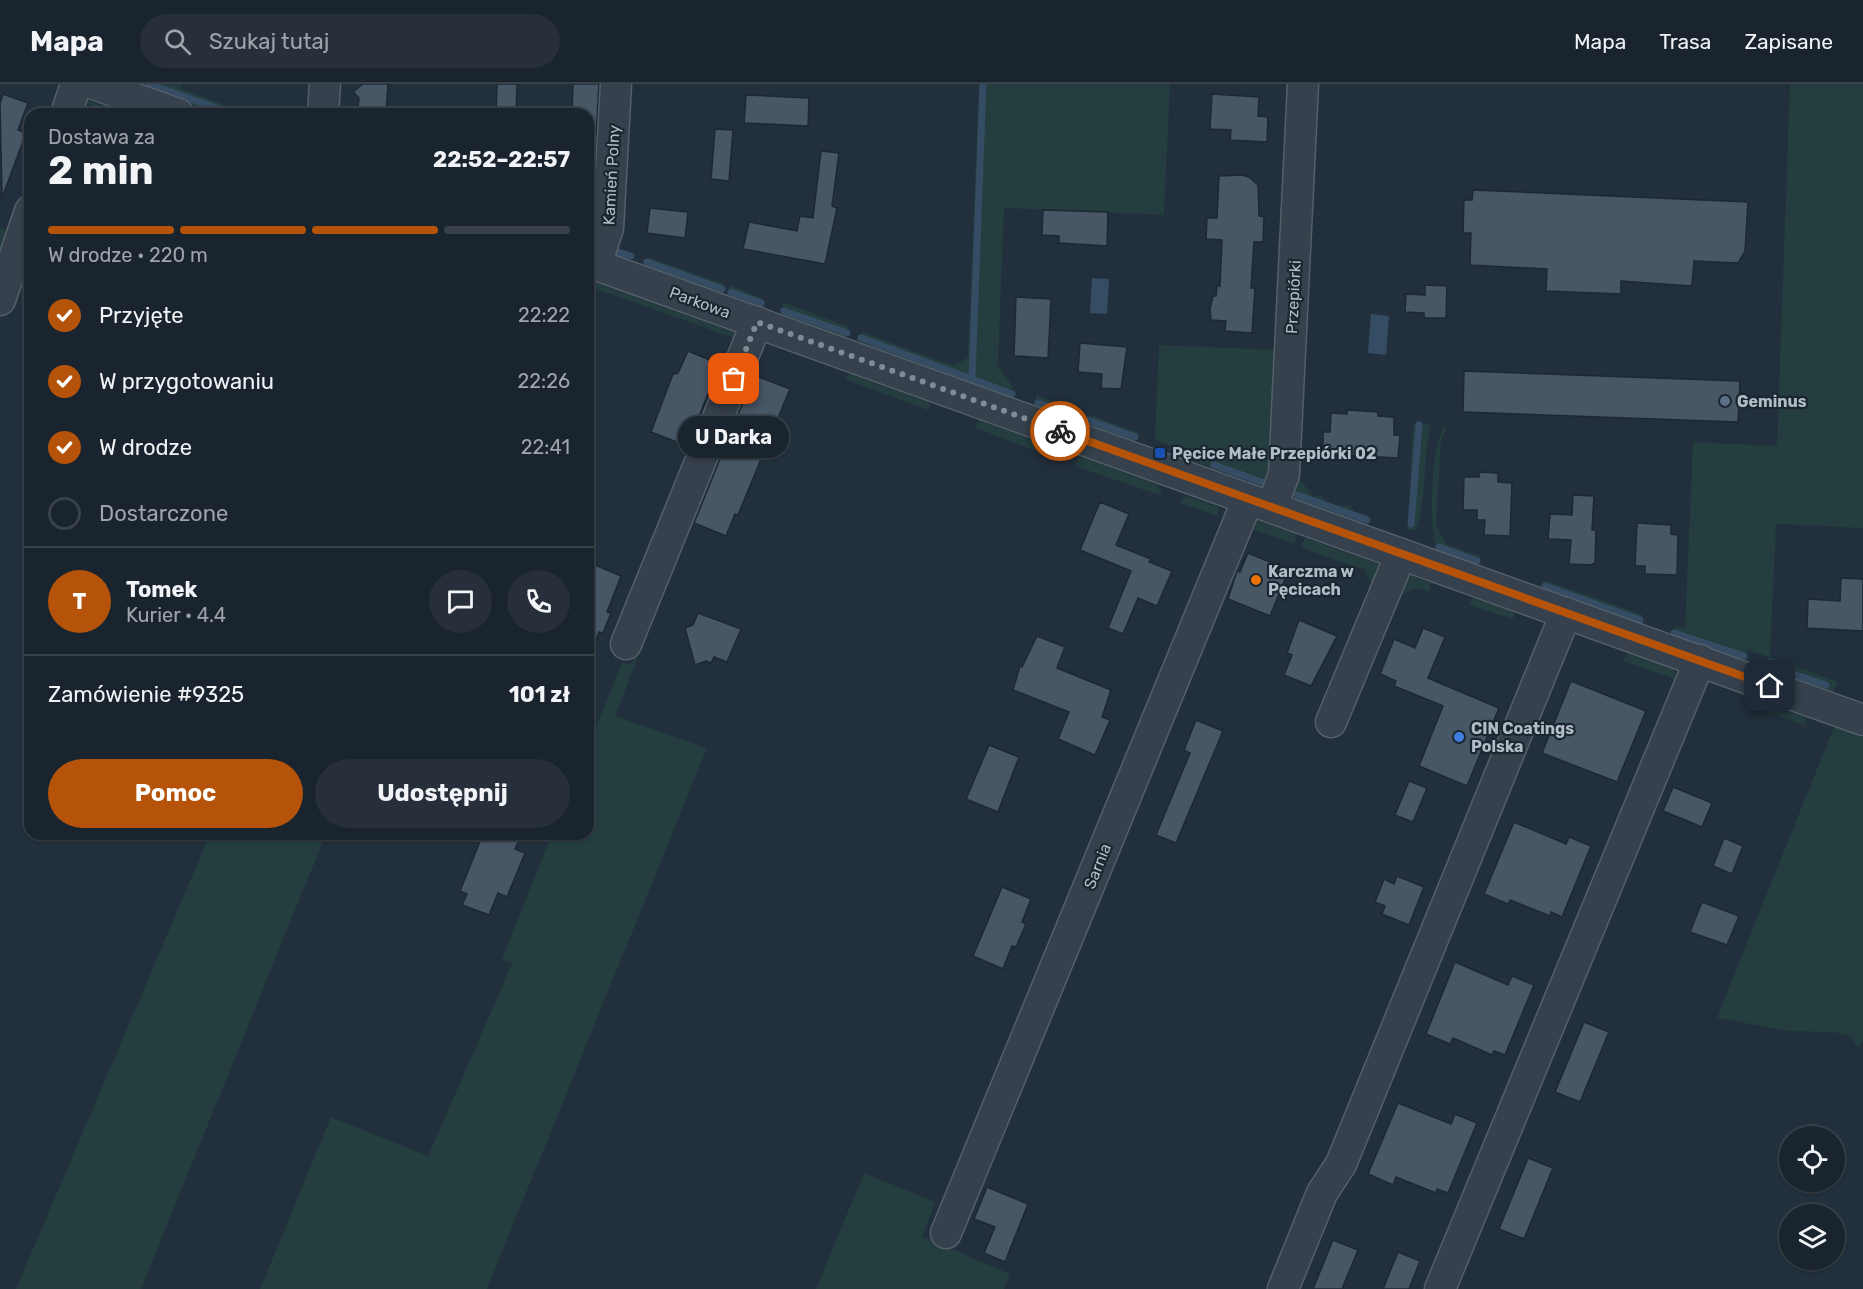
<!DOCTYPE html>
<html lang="pl">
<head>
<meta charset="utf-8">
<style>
	body { margin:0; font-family:Rubik,sans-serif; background:#27303a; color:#f1f3f6; height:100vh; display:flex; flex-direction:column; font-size:22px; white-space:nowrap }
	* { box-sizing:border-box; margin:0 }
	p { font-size:20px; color:#9fa4aa }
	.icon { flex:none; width:33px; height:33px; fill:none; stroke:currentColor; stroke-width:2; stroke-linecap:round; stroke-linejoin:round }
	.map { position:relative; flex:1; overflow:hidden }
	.panel { position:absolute; left:24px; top:24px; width:570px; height:732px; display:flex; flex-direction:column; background:#1a242e; border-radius:18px; box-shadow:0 2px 4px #0004,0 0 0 2px #38414a }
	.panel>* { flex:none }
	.tools { position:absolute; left:1779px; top:1042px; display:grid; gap:12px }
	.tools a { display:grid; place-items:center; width:66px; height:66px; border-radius:50%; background:#1a242e; box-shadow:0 2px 4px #0004,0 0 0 2px #38414a; font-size:30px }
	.pin { position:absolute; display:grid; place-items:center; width:51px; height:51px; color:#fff; margin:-26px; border-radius:12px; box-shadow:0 3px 9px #0006 }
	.courier { position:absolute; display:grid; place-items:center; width:60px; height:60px; margin:-30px; border:4px solid #b45309; border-radius:50%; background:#fff; color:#222; box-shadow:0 2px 8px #0007 }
	.bubble { position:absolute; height:42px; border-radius:21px; background:#1a242e; box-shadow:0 2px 4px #0004,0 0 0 2px #38414a; font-size:20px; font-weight:700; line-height:42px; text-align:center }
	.summary em { font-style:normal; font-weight:700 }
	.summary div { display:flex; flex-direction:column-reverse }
	.summary { display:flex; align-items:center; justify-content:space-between; height:102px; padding:0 24px }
	h1 { font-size:39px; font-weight:700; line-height:45px }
	.bar { display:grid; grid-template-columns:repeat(4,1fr); gap:9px 6px; align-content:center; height:72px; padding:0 24px }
	.bar i { height:8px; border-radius:4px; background:#38414a }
	.bar .active { background:#b45309 }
	.bar p { grid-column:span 4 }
	.line { display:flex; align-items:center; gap:15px; padding:0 24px; border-top:2px solid #38414a }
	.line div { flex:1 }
	.round { display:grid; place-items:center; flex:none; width:63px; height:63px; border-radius:32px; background:#27303a }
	ol { padding:0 24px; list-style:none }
	li { display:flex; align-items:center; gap:18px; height:66px }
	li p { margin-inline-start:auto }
	li .icon { padding:6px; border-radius:50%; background:#b45309; color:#fff; stroke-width:4 }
	li:last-child { color:#9fa4aa }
	li i { width:33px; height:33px; border:3px solid #38414a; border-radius:50% }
	.action { display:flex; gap:12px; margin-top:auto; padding:12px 24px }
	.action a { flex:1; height:69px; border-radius:36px; background:#b45309; color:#fff; font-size:24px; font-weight:700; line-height:69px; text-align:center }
	.action a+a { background:#27303a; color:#f1f3f6 }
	header { display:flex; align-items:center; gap:36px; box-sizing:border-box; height:84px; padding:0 30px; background:#1a242e; border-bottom:2px solid #38414a }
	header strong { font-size:28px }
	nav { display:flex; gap:33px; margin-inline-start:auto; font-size:21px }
	.search { width:420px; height:54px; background:#27303a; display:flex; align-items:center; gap:15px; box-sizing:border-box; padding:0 21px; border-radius:33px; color:#9fa4aa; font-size:22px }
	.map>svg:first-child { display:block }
	.green { fill:#243d3e }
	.water { fill:#354d64 }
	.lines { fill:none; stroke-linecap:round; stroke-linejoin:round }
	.stream { stroke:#354d64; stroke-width:7 }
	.building { fill:#485766; stroke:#1d2833; stroke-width:1.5 }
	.minor-casing { stroke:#545f6a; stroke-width:33 }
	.minor { stroke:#36414d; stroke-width:30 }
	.done { stroke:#808b97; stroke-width:6; stroke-dasharray:0 10.8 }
	.route { stroke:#b45309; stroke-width:8 }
	.service-dot { fill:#5c6f8a; stroke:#1b2631; stroke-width:2 }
	.transit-dot { fill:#1a4fb4; stroke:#1b2631; stroke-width:2 }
	.food-dot { fill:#e8710a; stroke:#1b2631; stroke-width:2 }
	.shop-dot { fill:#3f7fe0; stroke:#1b2631; stroke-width:2 }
	.labels { text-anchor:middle; stroke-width:4.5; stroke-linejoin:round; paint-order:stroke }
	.street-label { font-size:16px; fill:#b2bcc8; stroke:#1b2631 }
	.poi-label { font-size:16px; font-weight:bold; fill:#b2bcc8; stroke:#1b2631; text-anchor:start }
</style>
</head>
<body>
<header>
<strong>Mapa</strong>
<div class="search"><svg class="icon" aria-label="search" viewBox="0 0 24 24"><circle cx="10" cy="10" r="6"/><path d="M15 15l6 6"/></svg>Szukaj tutaj</div>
<nav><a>Mapa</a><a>Trasa</a><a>Zapisane</a></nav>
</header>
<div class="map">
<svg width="1863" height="1205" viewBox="0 0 1863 1205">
	<rect width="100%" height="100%" fill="#22303d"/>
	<!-- green -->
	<g class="green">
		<path d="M124,0H181V5L250,30H208Z"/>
		<path d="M979,0H1170L1164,131L1004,124L998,281L1013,303L1008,316L858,263L862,248L954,282L968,273Z"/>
		<path d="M1790,0H1863V444L1776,440L1770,573L1838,598L1830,612L1764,588L1769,573L1747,566L1741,580L1671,556L1676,543L1685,545L1693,358L1777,362Z"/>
		<path d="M86,16L126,30H114L85,19Z"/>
		<path d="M30,90C30,121 17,147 0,172V144L9,147Z"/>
		<path d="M648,173L724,200L719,213L645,186Z"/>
		<path d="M588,196L744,252L742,257L588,202Z"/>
		<path d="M730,201L763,215L755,226L726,215Z"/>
		<path d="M783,218L849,243L845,258L796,240L798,235L783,230Z"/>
		<path d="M1159,261L1279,266L1273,383L1264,402L1188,375L1190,369L1155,356Z"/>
		<path d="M851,290L930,319L928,326L844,295Z"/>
		<path d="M1036,311L1083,328L1079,342L1036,327Z"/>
		<path d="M1089,330L1139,349L1128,360L1084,344Z"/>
		<path d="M978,336L1063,366L1059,376L976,344Z"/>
		<path d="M1413,339L1431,340C1422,375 1428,412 1416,446H1408Z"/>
		<path d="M1445,341L1447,344L1441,356L1436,441L1446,460L1480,472L1475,484L1436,467C1429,438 1430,366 1445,341Z"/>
		<path d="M1079,372L1158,401L1162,412L1075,382Z"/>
		<path d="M1297,391L1313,413L1320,411C1329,421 1338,422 1351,422L1353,427L1369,432L1358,443L1298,421L1290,395Z"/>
		<path d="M1185,412L1219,423L1217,432L1180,419Z"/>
		<path d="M1249,433L1297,451L1294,460L1244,442Z"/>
		<path d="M1305,454L1384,482L1375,507L1365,486L1307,466L1301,462Z"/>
		<path d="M1404,489L1430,499V508L1417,504L1394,514Z"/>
		<path d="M1547,497L1643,531L1638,543L1547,510L1544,505Z"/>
		<path d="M1472,513L1515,528L1513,535L1469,521Z"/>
		<path d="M642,554L640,568L615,632L707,664L487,1205H260L331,1033L428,1072L512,880L502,875L552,750H588V663L622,578L631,581Z"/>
		<path d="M1627,569L1674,586L1678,596L1623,577Z"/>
		<path d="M1755,615L1804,633L1806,642L1750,622Z"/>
		<path d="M1834,643L1863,654V956L1859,964L1850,952L1834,948L1789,947L1717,934Z"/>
		<path d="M210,750H326L141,1205H16Z"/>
		<path d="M864,1089L936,1118L922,1152L1010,1190L1004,1205H816Z"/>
	</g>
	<!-- water -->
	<g class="water">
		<path d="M1092,194L1109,195L1107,230L1090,229Z"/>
		<path d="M1371,230L1389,232L1386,271L1368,269Z"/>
	</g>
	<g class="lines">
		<!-- stream -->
		<g class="stream">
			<path d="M149,0L233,30"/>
			<path d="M611,166L631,172"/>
			<path d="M647,178L722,205"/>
			<path d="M731,208L761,219"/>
			<path d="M784,227L847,249"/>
			<path d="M861,254L1012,310"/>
			<path d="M972,294L983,0"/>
			<path d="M1038,319L1081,334"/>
			<path d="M1088,336L1135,353"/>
			<path d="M1214,381L1264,399"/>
			<path d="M1297,411L1367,436"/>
			<path d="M1411,440L1419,341"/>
			<path d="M1439,463L1477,477"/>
			<path d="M1545,502L1640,536"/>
			<path d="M1674,549L1744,572"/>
			<path d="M1769,579L1778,585L1826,601"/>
		</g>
	</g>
	<!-- building -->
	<g class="building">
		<path d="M363,0H388L386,29L358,25L359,14L353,8Z"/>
		<path d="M497,0H517L516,30H496Z"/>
		<path d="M573,0H599L594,90H588V30H572Z"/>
		<path d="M3,10L28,19L18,46L26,49L2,114L0,19Z"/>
		<path d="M1212,10L1259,13L1258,32L1268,33L1267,58L1230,56L1231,46L1210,45Z"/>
		<path d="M746,11L809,14L808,42L744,39Z"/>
		<path d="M715,45L733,46L729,97L711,95Z"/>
		<path d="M821,67L839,69L832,122L837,124L825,180L743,165L749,138L797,147L800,132L813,134Z"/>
		<path d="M1242,91L1249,93L1258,101L1259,132L1264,133L1263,158H1254L1251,204H1255L1252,249L1225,247L1226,237L1211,236L1210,225L1213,212H1216L1217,202H1220L1222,156L1206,155L1207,134H1217L1219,92Z"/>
		<path d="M1473,106L1748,118L1745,167L1738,179L1694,177L1692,202L1621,197V210L1546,207L1547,185L1470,181L1471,149H1463L1464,116H1472Z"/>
		<path d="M650,124L688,128L685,154L647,149Z"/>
		<path d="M1043,126L1108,128L1107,162L1059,159V152L1042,151Z"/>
		<path d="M1425,201L1447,202L1446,234H1424V229L1405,228L1406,210L1425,211Z"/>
		<path d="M1016,213L1051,215L1048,274L1014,272Z"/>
		<path d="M1080,259L1127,263L1121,305L1101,304L1102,290L1078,288Z"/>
		<path d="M688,267L720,280L687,362L651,348L673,290L678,289Z"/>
		<path d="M1464,287L1740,297L1738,338L1463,328Z"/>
		<path d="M754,291L790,305L738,431L735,430L726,452L694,439Z"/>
		<path d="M1347,326L1378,328V332L1394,333V351H1400L1398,374L1323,370V348H1330L1331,329L1347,330Z"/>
		<path d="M1479,388L1498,389V398L1512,399L1510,452L1484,451L1485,436H1477V426H1463L1464,393H1479Z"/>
		<path d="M1573,411L1594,412L1592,446H1596L1595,479L1591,481L1569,480L1571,456L1548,455L1550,430L1572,431Z"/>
		<path d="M1100,418L1129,430L1116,461L1151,475L1149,478L1172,487L1157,522L1138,514L1123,550L1108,544L1131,487L1080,466Z"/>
		<path d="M1637,439L1671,441V450L1678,451L1677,491L1645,490V482H1635Z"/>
		<path d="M1248,469L1289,486L1270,532L1228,515L1237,487L1240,488Z"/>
		<path d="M588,478L621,492L607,528L611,529L603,549L599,548L589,574Z"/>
		<path d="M1841,494L1863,495V547L1807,544L1808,515L1840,517Z"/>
		<path d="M698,529L741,545L727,578L714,573L711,579L706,577L695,581L685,544L693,541Z"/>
		<path d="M1299,536L1337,552L1311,602L1284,591L1292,571L1287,569Z"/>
		<path d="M1423,544L1445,553L1428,594L1499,624L1467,702L1419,682L1443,622L1394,602L1396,597L1380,590L1394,555L1415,564Z"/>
		<path d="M1037,552L1065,563L1057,584L1111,606L1102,633L1110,636L1095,671L1058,655L1069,628L1013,606L1020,582L1022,583Z"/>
		<path d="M1571,597L1646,627L1617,698L1542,669Z"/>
		<path d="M1196,636L1223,647L1176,759L1156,751L1190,669L1184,666Z"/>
		<path d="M989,661L1019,673L998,728L966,715Z"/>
		<path d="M1409,697L1427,704L1413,738L1395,731Z"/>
		<path d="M1673,703L1712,719L1702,743L1663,727Z"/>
		<path d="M1514,738L1566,760L1569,753L1591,762L1562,833L1551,828L1550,832L1510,816L1508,820L1484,810Z"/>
		<path d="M483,750H522L515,765L525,769L507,813L498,809L489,831L462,821L467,810L460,807Z"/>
		<path d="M1724,754L1743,762L1732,790L1713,782Z"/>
		<path d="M1397,792L1424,803L1409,841L1382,830L1385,822L1375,818L1384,795L1394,800Z"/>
		<path d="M1002,803L1031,815L1022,838L1026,840L1016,863L1012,862L1003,885L973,872Z"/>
		<path d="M1702,818L1739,832L1727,861L1690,848Z"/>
		<path d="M1455,878L1508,901L1512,892L1534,901L1505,971L1494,967L1492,971L1453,954L1450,960L1426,950Z"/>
		<path d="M1584,938L1609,948L1580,1018L1555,1008Z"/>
		<path d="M1398,1019L1451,1040L1455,1030L1477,1039L1448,1109L1437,1105L1436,1109L1396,1093L1393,1101L1368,1090Z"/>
		<path d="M1528,1074L1553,1084L1524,1155L1499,1145Z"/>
		<path d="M987,1103L1028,1120L1005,1178L984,1169L995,1143L974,1135Z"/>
		<path d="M1333,1156L1358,1166L1342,1205H1313Z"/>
		<path d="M1398,1168L1420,1177L1409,1205H1383Z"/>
	</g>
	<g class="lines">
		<!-- minor casing -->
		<g class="minor-casing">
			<g id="minor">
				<path d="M94,0L178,30"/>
				<path d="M66,30L76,0"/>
				<path d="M323,30L325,0"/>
				<path d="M588,178L1863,636"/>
				<path d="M596,181L608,144L616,0"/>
				<path d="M0,216L30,127"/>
				<path d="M1272,423L1284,390L1303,0"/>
				<path d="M626,560L757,238"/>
				<path d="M1331,638L1401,470"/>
				<path d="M946,1149L1248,415"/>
				<path d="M1283,1205L1322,1109L1341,1080L1566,529"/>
				<path d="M1440,1205L1700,576"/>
			</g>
		</g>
		<!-- minor -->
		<use href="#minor" class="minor"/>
	</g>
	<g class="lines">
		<!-- done -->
		<path class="done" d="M734,295L757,238L1060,347"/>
		<!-- route -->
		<path class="route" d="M1060,347L1770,602"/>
	</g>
	<!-- markers -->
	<circle class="service-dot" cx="1725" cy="317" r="6"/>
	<rect class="transit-dot" x="1154" y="363" width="12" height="12" rx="3"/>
	<circle class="food-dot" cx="1256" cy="496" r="6"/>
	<circle class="shop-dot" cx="1459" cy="653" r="6"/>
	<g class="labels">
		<!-- street labels -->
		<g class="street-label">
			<text transform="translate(611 91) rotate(-87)" y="6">Kamień Polny</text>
			<text transform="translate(1293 213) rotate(-87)" y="6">Przepiórki</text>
			<text transform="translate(700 218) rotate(20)" y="6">Parkowa</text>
			<text transform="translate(1097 782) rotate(-68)" y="6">Sarnia</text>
		</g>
		<!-- poi labels -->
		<g class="poi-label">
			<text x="1737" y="323">Geminus</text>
			<text x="1172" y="375">Pęcice Małe Przepiórki 02</text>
			<text x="1268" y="493">Karczma w<tspan x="1268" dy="18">Pęcicach</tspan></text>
			<text x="1471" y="650">CIN Coatings<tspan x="1471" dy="18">Polska</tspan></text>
		</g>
	</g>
</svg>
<div class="tools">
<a><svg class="icon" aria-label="locate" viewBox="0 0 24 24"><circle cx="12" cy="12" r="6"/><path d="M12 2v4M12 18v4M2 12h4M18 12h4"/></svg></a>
<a><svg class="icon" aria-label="layers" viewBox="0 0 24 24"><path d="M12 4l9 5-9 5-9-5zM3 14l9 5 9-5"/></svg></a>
</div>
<div class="pin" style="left:734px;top:295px;background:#ea580c"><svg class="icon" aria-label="bag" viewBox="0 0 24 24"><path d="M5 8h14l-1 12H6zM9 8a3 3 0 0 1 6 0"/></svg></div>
<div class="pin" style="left:1770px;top:602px;background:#1f2937"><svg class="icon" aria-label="home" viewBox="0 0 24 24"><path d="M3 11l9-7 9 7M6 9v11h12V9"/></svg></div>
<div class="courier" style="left:1060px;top:347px"><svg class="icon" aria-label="bike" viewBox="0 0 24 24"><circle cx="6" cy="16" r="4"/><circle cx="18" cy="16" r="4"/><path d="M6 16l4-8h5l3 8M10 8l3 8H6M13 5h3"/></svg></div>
<div class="bubble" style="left:678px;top:332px;width:111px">U Darka</div>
<section class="panel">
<div class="summary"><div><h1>2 min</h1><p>Dostawa za</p></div><em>22:52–22:57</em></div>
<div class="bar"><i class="active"></i><i class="active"></i><i class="active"></i><i></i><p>W drodze · 220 m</p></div>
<ol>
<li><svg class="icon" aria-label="check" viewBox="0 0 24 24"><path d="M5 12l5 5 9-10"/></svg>Przyjęte<p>22:22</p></li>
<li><svg class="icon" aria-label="check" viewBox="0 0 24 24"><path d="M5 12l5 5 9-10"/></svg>W przygotowaniu<p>22:26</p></li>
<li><svg class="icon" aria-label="check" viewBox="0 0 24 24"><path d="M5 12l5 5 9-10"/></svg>W drodze<p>22:41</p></li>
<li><i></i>Dostarczone</li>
</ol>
<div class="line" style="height:108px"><b class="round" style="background:#b45309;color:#fff">T</b><div><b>Tomek</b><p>Kurier · 4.4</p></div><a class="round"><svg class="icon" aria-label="chat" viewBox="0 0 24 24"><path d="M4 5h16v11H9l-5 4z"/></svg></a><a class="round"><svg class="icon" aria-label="phone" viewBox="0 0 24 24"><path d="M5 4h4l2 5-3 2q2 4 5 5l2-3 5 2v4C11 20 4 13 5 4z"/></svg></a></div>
<div class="line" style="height:78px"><div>Zamówienie #9325</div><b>101 zł</b></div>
<div class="action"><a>Pomoc</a><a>Udostępnij</a></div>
</section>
</div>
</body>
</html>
